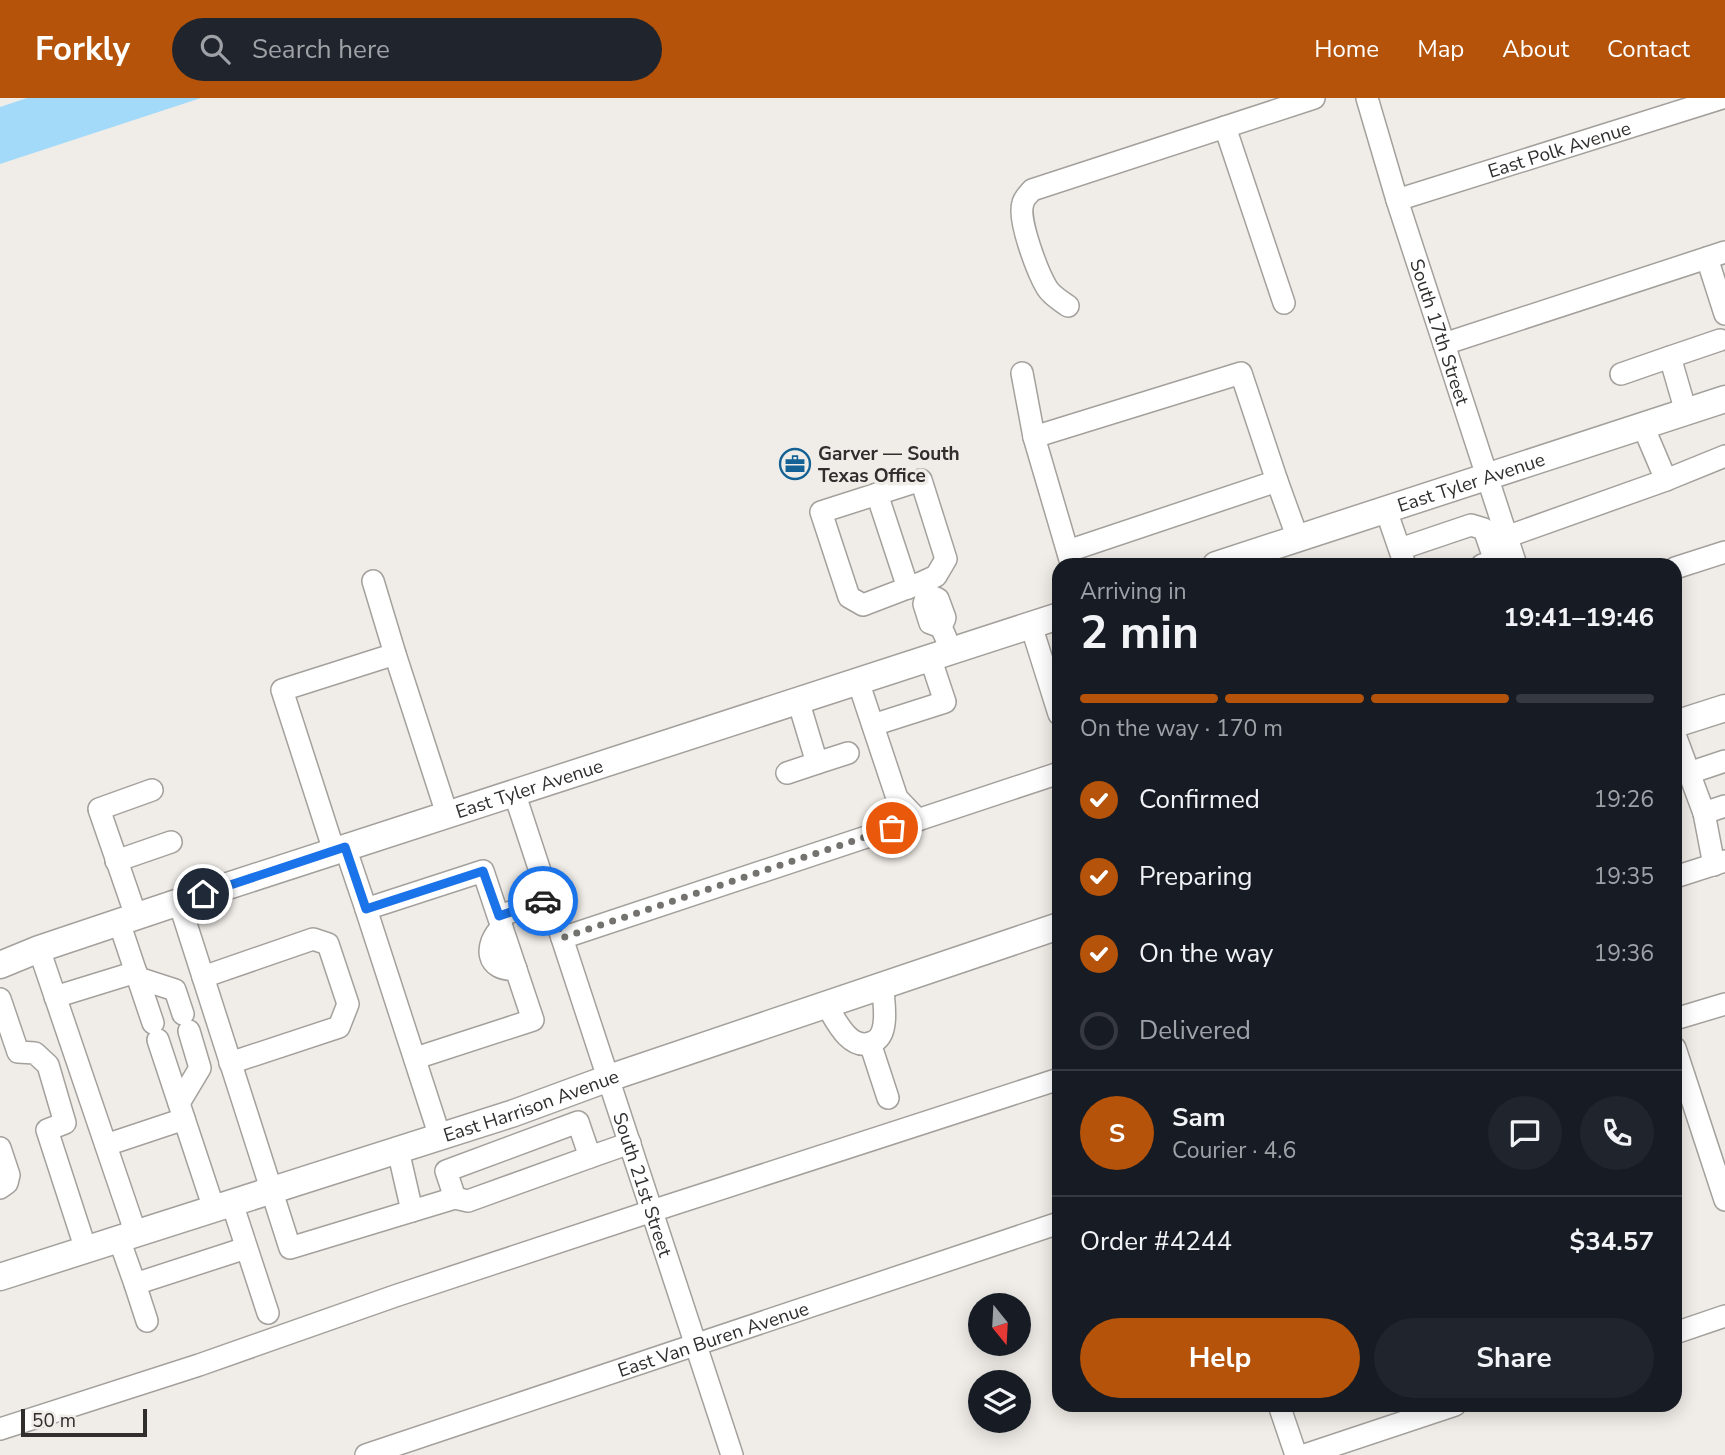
<!DOCTYPE html>
<html lang="en">
<head>
<meta charset="utf-8">
<style>
	body { margin:0; font-family:"Nunito Sans",sans-serif; background:#20242c; color:#f1f3f6; height:100vh; display:flex; flex-direction:column; font-size:26px; white-space:nowrap }
	* { box-sizing:border-box; margin:0 }
	p { font-size:23px; color:#9ea1a6 }
	.icon { flex:none; width:38px; height:38px; fill:none; stroke:currentColor; stroke-width:2; stroke-linecap:round; stroke-linejoin:round }
	.map { position:relative; flex:1; overflow:hidden }
	.side { position:absolute; left:1052px; top:460px; width:630px; height:854px; display:flex; flex-direction:column; background:#171b24; border-radius:21px; box-shadow:0 4px 18px #0003 }
	.side>* { flex:none }
	.needle { width:46px; rotate:162deg }
	.fabs { position:absolute; left:968px; top:1195px; display:grid; gap:14px }
	.fabs a { display:grid; place-items:center; width:63px; height:63px; border-radius:50%; background:#171b24; box-shadow:0 4px 18px #0003; font-size:35px }
	.scale { position:absolute; left:21px; bottom:18px; width:126px; box-sizing:border-box; padding-left:7px; border:4px solid #302f2e; border-top:0; font-size:19px; line-height:24px; white-space:nowrap; color:#302f2e; -webkit-text-stroke:5px #f0ede8; paint-order:stroke }
	.pin { position:absolute; display:grid; place-items:center; width:60px; height:60px; color:#fff; margin:-30px; border:4px solid #fff; border-radius:50%; box-shadow:0 2px 7px #0007 }
	.courier { position:absolute; display:grid; place-items:center; width:70px; height:70px; margin:-35px; border:5px solid #1a73e8; border-radius:50%; background:#fff; color:#222; box-shadow:0 2px 9px #0007 }
	.head em { font-style:normal; font-weight:700 }
	.head div { display:flex; flex-direction:column-reverse }
	.head { display:flex; align-items:center; justify-content:space-between; height:119px; padding:0 28px }
	h1 { font-size:46px; font-weight:700; line-height:52px }
	.bar { display:grid; grid-template-columns:repeat(4,1fr); gap:10px 7px; align-content:center; height:84px; padding:0 28px }
	.bar i { height:9px; border-radius:5px; background:#363941 }
	.bar .current { background:#b45309 }
	.bar p { grid-column:span 4 }
	.line { display:flex; align-items:center; gap:18px; padding:0 28px; border-top:2px solid #363941 }
	.line div { flex:1 }
	.round { display:grid; place-items:center; flex:none; width:74px; height:74px; border-radius:37px; background:#20242c }
	ol { padding:0 28px; list-style:none }
	li { display:flex; align-items:center; gap:21px; height:77px }
	li p { margin-inline-start:auto }
	li .icon { padding:7px; border-radius:50%; background:#b45309; color:#fff; stroke-width:4 }
	li:last-child { color:#9ea1a6 }
	li i { width:38px; height:38px; border:4px solid #363941; border-radius:50% }
	.action { display:flex; gap:14px; margin-top:auto; padding:14px 28px }
	.action a { flex:1; height:80px; border-radius:42px; background:#b45309; color:#fff; font-size:28px; font-weight:700; line-height:80px; text-align:center }
	.action a+a { background:#20242c; color:#f1f3f6 }
	header { display:flex; align-items:center; gap:42px; box-sizing:border-box; height:98px; padding:0 35px; background:#b45309; color:#fff }
	header strong { font-size:33px }
	nav { display:flex; gap:38px; margin-inline-start:auto; font-size:24px }
	.search { width:490px; height:63px; background:#20242c; display:flex; align-items:center; gap:18px; box-sizing:border-box; padding:0 24px; border-radius:38px; color:#9ea1a6; font-size:26px }
	.map>svg:first-child { display:block }
	.water { fill:#a3daf9 }
	.lines { fill:none; stroke-linecap:round; stroke-linejoin:round }
	.minor-casing { stroke:#a4a19d; stroke-width:24 }
	.major-casing { stroke:#a4a19d; stroke-width:29 }
	.minor { stroke:#fff; stroke-width:21 }
	.major { stroke:#fff; stroke-width:26 }
	.done { stroke:#73726f; stroke-width:7; stroke-dasharray:0 12.6 }
	.route { stroke:#1a73e8; stroke-width:9 }
	.labels { text-anchor:middle; stroke-width:7; stroke-linejoin:round; paint-order:stroke }
	.street-label { font-size:19px; fill:#302f2e; stroke:#f0ede8 }
	.poi-label { font-size:19px; font-weight:bold; fill:#302f2e; stroke:#f0ede8; text-anchor:start }
</style>
</head>
<body>
<header>
<strong>Forkly</strong>
<div class="search"><svg class="icon" aria-label="search" viewBox="0 0 24 24"><circle cx="10" cy="10" r="6"/><path d="M15 15l6 6"/></svg>Search here</div>
<nav><a>Home</a><a>Map</a><a>About</a><a>Contact</a></nav>
</header>
<div class="map">
<svg width="1725" height="1357" viewBox="0 0 1725 1357">
	<rect width="100%" height="100%" fill="#f0ede8"/>
	<!-- water -->
	<path class="water" d="M27,0H201L0,66V9Z"/>
	<g class="lines">
		<!-- minor casing -->
		<g class="minor-casing">
			<g id="minor">
				<path id="s1" d="M1367,0L1397,102L1516,467"/>
				<path d="M1225,29L1284,205"/>
				<path id="s2" d="M1397,102L1722,0"/>
				<path d="M1707,160L1725,216"/>
				<path d="M1068,208C1060,202 1052,198 1047,190C1038,175 1017,121 1023,105C1024,100 1029,96 1032,92L1314,0"/>
				<path d="M1444,246L1725,154"/>
				<path d="M1022,275L1034,339L1071,465"/>
				<path d="M1621,276L1670,259"/>
				<path d="M1686,314L1670,259L1720,242"/>
				<path d="M1034,339L1241,275L1277,383"/>
				<path d="M1666,382L1725,358"/>
				<path d="M877,396L908,490"/>
				<path d="M1386,412L1405,467"/>
				<path d="M1506,439L1666,382L1643,328"/>
				<path d="M1400,451L1471,427L1484,431L1495,463L1482,467"/>
				<path d="M1068,453L1277,383L1298,441"/>
				<path d="M1675,470L1725,454"/>
				<path d="M373,483L395,556"/>
				<path d="M923,484L863,507L849,499L821,414L921,382L946,461L936,478L923,484L927,496L924,506L930,525L941,529"/>
				<path d="M927,496L938,501L945,520L941,529L946,540"/>
				<path d="M1031,527L1059,616"/>
				<path d="M858,583L897,700L918,722"/>
				<path d="M798,602L817,665L848,655"/>
				<path d="M873,627L945,604L930,559"/>
				<path d="M1675,637L1704,715L1725,708"/>
				<path d="M787,675L817,665"/>
				<path d="M1689,675L1725,663"/>
				<path id="s3" d="M514,694L732,1357"/>
				<path d="M1704,715L1714,767"/>
				<path d="M345,749L366,811"/>
				<path d="M334,753L282,592L395,556L447,716"/>
				<path d="M116,763L171,744"/>
				<path d="M1675,779L1725,763"/>
				<path d="M179,804L290,1150L412,1113L398,1052"/>
				<path d="M136,818L99,711L152,692"/>
				<path d="M499,818L549,801"/>
				<path d="M119,824L153,925"/>
				<path d="M502,829C483,847 486,874 516,871"/>
				<path d="M562,840L1059,675"/>
				<path d="M39,851L136,1136"/>
				<path d="M203,879L313,841L328,846L348,906L339,929L230,965"/>
				<path d="M138,880L175,892L183,916"/>
				<path d="M55,899L136,874"/>
				<path d="M0,901L18,954L35,955L48,967L65,1025L47,1032L86,1152"/>
				<path d="M826,906C835,921 850,955 873,944C880,941 883,934 884,926C886,914 883,900 883,887"/>
				<path d="M1675,921L1725,906"/>
				<path d="M158,942L214,1111"/>
				<path d="M870,945L888,1000"/>
				<path d="M1675,950L1725,1102"/>
				<path d="M416,960L533,922L483,773L366,811L440,1039"/>
				<path d="M179,1005L200,970L189,933"/>
				<path d="M106,1047L184,1021"/>
				<path d="M0,1050L9,1077L7,1085L0,1090"/>
				<path d="M455,1100L446,1073L578,1024L590,1059L630,1045"/>
				<path d="M232,1105L268,1215"/>
				<path d="M412,1113L455,1100L468,1103L590,1059"/>
				<path d="M119,1141L135,1186L246,1150"/>
				<path d="M135,1186L147,1223"/>
				<path d="M1675,1235L1725,1218"/>
				<path d="M1279,1307L1296,1357"/>
				<path d="M0,1331L199,1267L395,1198L652,1113L1059,981"/>
				<path id="s4" d="M366,1357L1059,1125"/>
				<path d="M1305,1357L1455,1307"/>
			</g>
		</g>
		<!-- major casing -->
		<g class="major-casing">
			<g id="major">
				<path id="s5" d="M1216,467L1725,301"/>
				<path d="M1675,626L1725,610"/>
				<path id="s6" d="M0,867L39,851L203,796L1059,518"/>
				<path id="s7" d="M0,1179L514,1015L609,980L1059,828"/>
			</g>
		</g>
		<!-- minor -->
		<use href="#minor" class="minor"/>
		<!-- major -->
		<use href="#major" class="major"/>
	</g>
	<g class="lines">
		<!-- done -->
		<path class="done" d="M543,803L549,801L562,840L892,730"/>
		<!-- route -->
		<path class="route" d="M203,796L345,749L366,811L483,773L499,818L543,803"/>
	</g>
	<!-- icons -->
	<defs>
		<g id="office-ring" transform="scale(1.575)"><circle r="9.5" fill="#f0ede8" stroke="#146295" stroke-width="1.5"/><path d="M-6-3h4V-5.5h4V-3h4V5H-6ZM-1-4.5V-3h2v-1.5ZM-6 0V1H6V0Z" fill="#146295"/></g>
	</defs>
	<g fill-rule="evenodd">
		<use href="#office-ring" x="795" y="366"/>
	</g>
	<g class="labels">
		<!-- street labels -->
		<g class="street-label">
			<text dy="7" stroke="none"><textPath href="#s2" startOffset="170">East Polk Avenue</textPath></text>
			<text dy="7" stroke="none"><textPath href="#s1" startOffset="245">South 17th Street</textPath></text>
			<text dy="7" stroke="none"><textPath href="#s5" startOffset="268">East Tyler Avenue</textPath></text>
			<text dy="7" stroke="none"><textPath href="#s6" startOffset="558">East Tyler Avenue</textPath></text>
			<text dy="7" stroke="none"><textPath href="#s7" startOffset="558">East Harrison Avenue</textPath></text>
			<text dy="7" stroke="none"><textPath href="#s3" startOffset="413">South 21st Street</textPath></text>
			<text dy="7" stroke="none"><textPath href="#s4" startOffset="366">East Van Buren Avenue</textPath></text>
		</g>
		<!-- poi labels -->
		<g class="poi-label">
			<text x="818" y="362">Garver — South<tspan x="818" dy="22">Texas Office</tspan></text>
		</g>
	</g>
</svg>
<div class="fabs">
<a><svg class="needle" viewBox="-14 -14 28 28"><path d="M0-13l5 13h-10z" fill="#e53935"/><path d="M0 13l5-13h-10z" fill="#9ea1a6"/></svg></a>
<a><svg class="icon" aria-label="layers" viewBox="0 0 24 24"><path d="M12 4l9 5-9 5-9-5zM3 14l9 5 9-5"/></svg></a>
</div>
<div class="scale">50 m</div>
<div class="pin" style="left:892px;top:730px;background:#ea580c"><svg class="icon" aria-label="bag" viewBox="0 0 24 24"><path d="M5 8h14l-1 12H6zM9 8a3 3 0 0 1 6 0"/></svg></div>
<div class="pin" style="left:203px;top:796px;background:#1f2937"><svg class="icon" aria-label="home" viewBox="0 0 24 24"><path d="M3 11l9-7 9 7M6 9v11h12V9"/></svg></div>
<div class="courier" style="left:543px;top:803px"><svg class="icon" aria-label="car" viewBox="0 0 24 24"><path d="M5 17H2v-5l4-1 3-4h7l3 4 3 1v5h-3M9 17h6M6 11h13"/><circle cx="7" cy="17" r="2"/><circle cx="17" cy="17" r="2"/></svg></div>
<section class="side">
<div class="head"><div><h1>2 min</h1><p>Arriving in</p></div><em>19:41–19:46</em></div>
<div class="bar"><i class="current"></i><i class="current"></i><i class="current"></i><i></i><p>On the way · 170 m</p></div>
<ol>
<li><svg class="icon" aria-label="check" viewBox="0 0 24 24"><path d="M5 12l5 5 9-10"/></svg>Confirmed<p>19:26</p></li>
<li><svg class="icon" aria-label="check" viewBox="0 0 24 24"><path d="M5 12l5 5 9-10"/></svg>Preparing<p>19:35</p></li>
<li><svg class="icon" aria-label="check" viewBox="0 0 24 24"><path d="M5 12l5 5 9-10"/></svg>On the way<p>19:36</p></li>
<li><i></i>Delivered</li>
</ol>
<div class="line" style="height:126px"><b class="round" style="background:#b45309;color:#fff">S</b><div><b>Sam</b><p>Courier · 4.6</p></div><a class="round"><svg class="icon" aria-label="chat" viewBox="0 0 24 24"><path d="M4 5h16v11H9l-5 4z"/></svg></a><a class="round"><svg class="icon" aria-label="phone" viewBox="0 0 24 24"><path d="M5 4h4l2 5-3 2q2 4 5 5l2-3 5 2v4C11 20 4 13 5 4z"/></svg></a></div>
<div class="line" style="height:91px"><div>Order #4244</div><b>$34.57</b></div>
<div class="action"><a>Help</a><a>Share</a></div>
</section>
</div>
</body>
</html>
